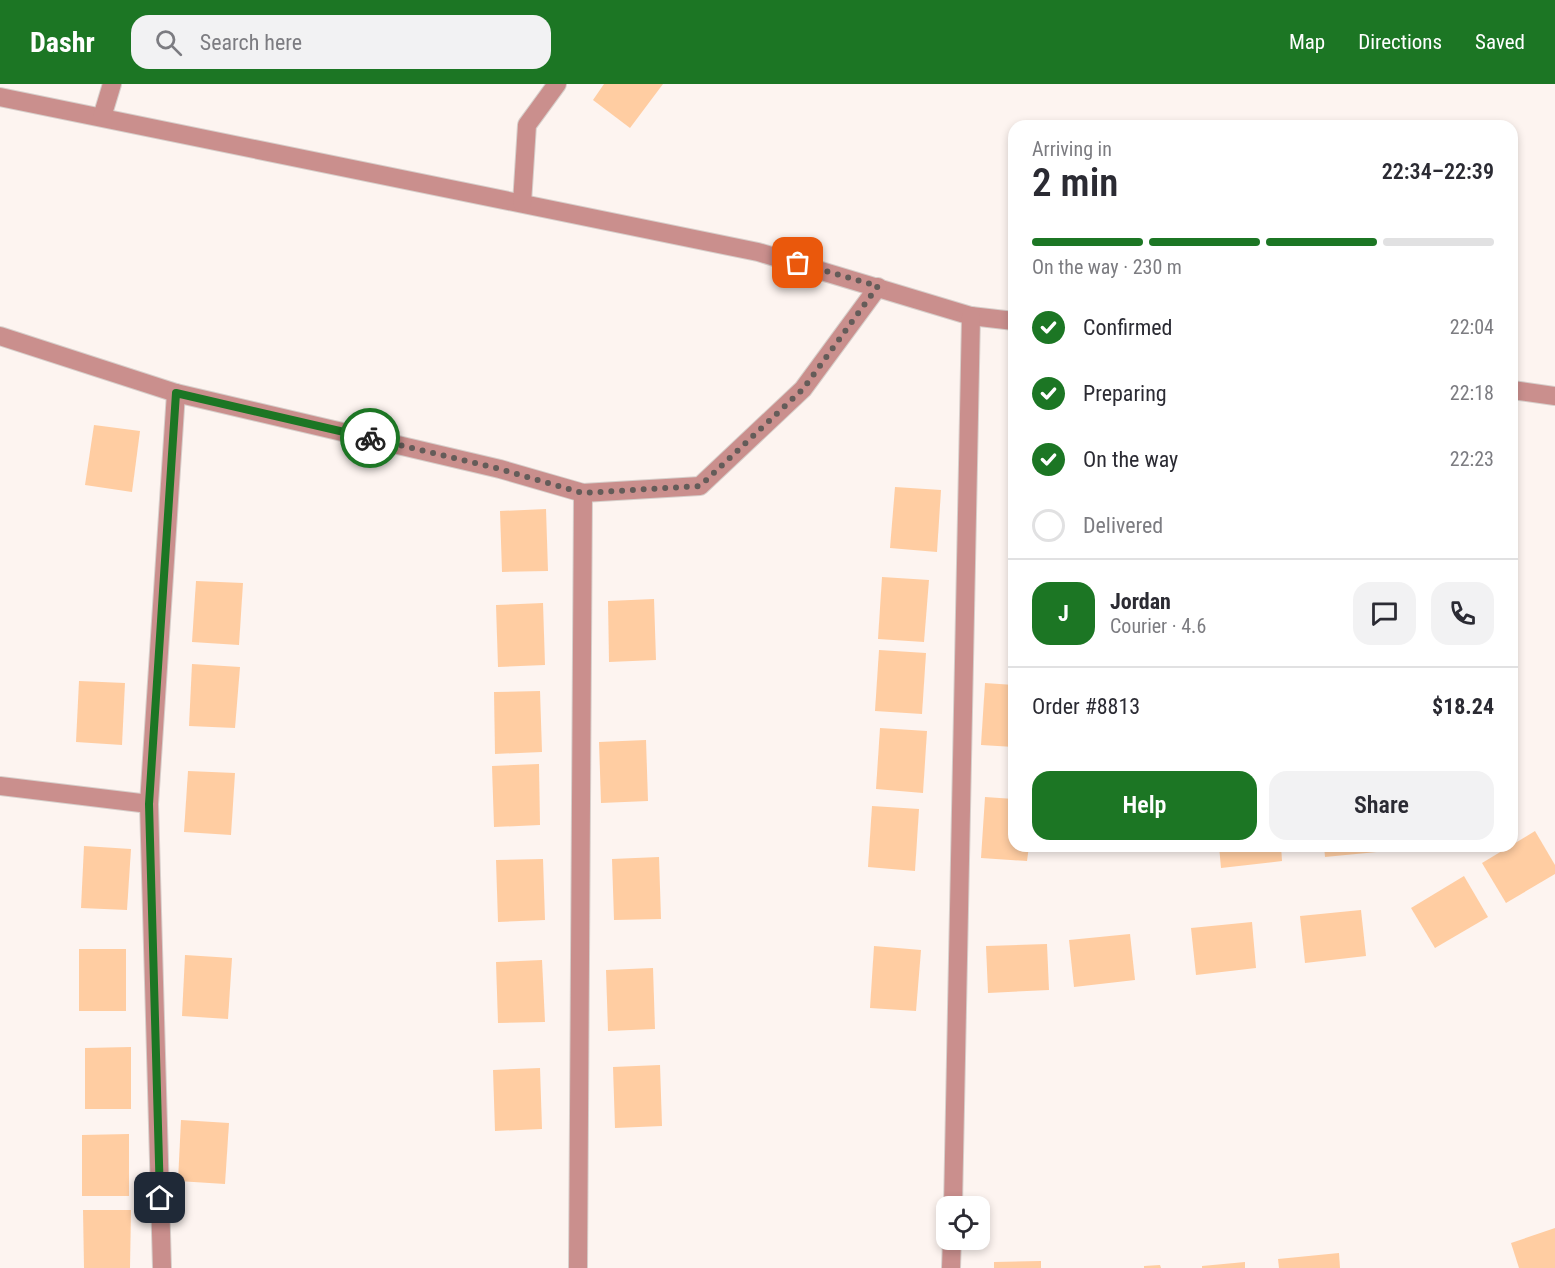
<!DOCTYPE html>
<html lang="en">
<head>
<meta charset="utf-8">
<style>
	body { margin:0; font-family:"Roboto Condensed",sans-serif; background:#f2f2f3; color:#2b2b33; height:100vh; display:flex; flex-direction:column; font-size:22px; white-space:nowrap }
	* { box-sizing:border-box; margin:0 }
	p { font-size:20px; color:#7c7c81 }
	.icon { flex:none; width:33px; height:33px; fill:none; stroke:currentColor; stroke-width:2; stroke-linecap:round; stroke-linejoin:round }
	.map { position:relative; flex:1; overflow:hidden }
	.sheet { position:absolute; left:1008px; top:36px; width:510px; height:732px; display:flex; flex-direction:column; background:#fff; border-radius:18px; box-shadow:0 3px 9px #0003 }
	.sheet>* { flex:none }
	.buttons { position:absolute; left:936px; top:1112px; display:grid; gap:12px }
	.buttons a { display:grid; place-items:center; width:54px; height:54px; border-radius:12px; background:#fff; box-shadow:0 3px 9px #0003; font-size:30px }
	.pin { position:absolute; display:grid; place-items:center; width:51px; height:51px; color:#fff; margin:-26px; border-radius:12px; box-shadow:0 3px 9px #0006 }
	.courier { position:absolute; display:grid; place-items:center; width:60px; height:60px; margin:-30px; border:4px solid #1c7624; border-radius:50%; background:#fff; color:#222; box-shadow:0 2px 8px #0007 }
	.head em { font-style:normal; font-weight:600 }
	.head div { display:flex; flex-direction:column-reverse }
	.head { display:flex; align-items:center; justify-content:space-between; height:102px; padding:0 24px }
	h1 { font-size:39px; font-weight:600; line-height:45px }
	.bar { display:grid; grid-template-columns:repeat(4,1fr); gap:9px 6px; align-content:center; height:72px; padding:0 24px }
	.bar i { height:8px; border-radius:4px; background:#e1e1e2 }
	.bar .active { background:#1c7624 }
	.bar p { grid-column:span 4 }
	.line { display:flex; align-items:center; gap:15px; padding:0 24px; border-top:2px solid #e1e1e2 }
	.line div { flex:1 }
	.round { display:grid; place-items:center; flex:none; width:63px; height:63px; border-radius:18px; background:#f2f2f3 }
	ol { padding:0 24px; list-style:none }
	li { display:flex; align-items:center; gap:18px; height:66px }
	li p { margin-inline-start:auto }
	li .icon { padding:6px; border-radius:50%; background:#1c7624; color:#fff; stroke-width:4 }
	li:last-child { color:#7c7c81 }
	li i { width:33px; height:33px; border:3px solid #e1e1e2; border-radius:50% }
	.primary-button { display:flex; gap:12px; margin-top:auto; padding:12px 24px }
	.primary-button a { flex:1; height:69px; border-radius:18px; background:#1c7624; color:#fff; font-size:24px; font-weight:600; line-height:69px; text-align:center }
	.primary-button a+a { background:#f2f2f3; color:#2b2b33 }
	header { display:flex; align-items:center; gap:36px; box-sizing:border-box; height:84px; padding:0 30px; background:#1c7624; color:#fff }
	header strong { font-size:28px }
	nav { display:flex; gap:33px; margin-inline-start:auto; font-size:21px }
	.search { width:420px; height:54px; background:#f2f2f3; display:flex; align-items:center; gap:15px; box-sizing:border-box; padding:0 21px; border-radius:18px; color:#7c7c81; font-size:22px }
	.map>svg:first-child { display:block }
	.building { fill:#ffcda2 }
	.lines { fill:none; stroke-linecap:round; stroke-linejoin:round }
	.minor-casing { stroke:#d7cfcb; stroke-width:20 }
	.minor { stroke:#ca8f8d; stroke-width:18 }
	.done { stroke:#645c59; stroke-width:6; stroke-dasharray:0 10.8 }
	.route { stroke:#1c7624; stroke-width:8 }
</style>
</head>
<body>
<header>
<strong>Dashr</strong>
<div class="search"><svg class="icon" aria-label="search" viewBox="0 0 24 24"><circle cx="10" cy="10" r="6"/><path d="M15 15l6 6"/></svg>Search here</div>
<nav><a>Map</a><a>Directions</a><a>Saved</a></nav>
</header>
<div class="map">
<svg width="1555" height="1184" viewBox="0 0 1555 1184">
	<rect width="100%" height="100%" fill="#fdf4f0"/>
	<!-- building -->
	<g class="building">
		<path d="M604,0H663L630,44L593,16Z"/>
		<path d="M94,341L140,347L132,408L85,401Z"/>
		<path d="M895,403L941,406L937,468L890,464Z"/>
		<path d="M546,425L548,487L502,488L500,427Z"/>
		<path d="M882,493L929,496L924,558L878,555Z"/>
		<path d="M196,497L243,499L239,561L192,558Z"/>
		<path d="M654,515L656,576L609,578L608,517Z"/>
		<path d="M543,519L545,581L498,583L496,521Z"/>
		<path d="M879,566L926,569L922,630L875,627Z"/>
		<path d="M192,580L240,583L235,644L189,642Z"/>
		<path d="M79,597L125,599L122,661L76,658Z"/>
		<path d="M985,599L1014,601V663L981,661Z"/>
		<path d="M540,607L542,668L495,670L494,608Z"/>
		<path d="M880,644L927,647L923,709L876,705Z"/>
		<path d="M646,656L648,717L601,719L599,658Z"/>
		<path d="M539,680L540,741L494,743L492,682Z"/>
		<path d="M1512,680L1518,690L1512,693Z"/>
		<path d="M188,687L235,689L231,751L184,748Z"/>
		<path d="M985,713L1014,715V762H1029L1027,777L981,774Z"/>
		<path d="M872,722L919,725L915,787L868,783Z"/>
		<path d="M1535,747L1555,781V790L1506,819L1482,779Z"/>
		<path d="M84,762L131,765L127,826L81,824Z"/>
		<path d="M1219,762H1281L1282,777L1221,784Z"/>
		<path d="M1324,762H1386L1387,767L1325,773Z"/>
		<path d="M659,773L661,835L614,836L612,775Z"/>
		<path d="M543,775L545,836L498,838L496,776Z"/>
		<path d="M1464,792L1488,833L1435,864L1411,824Z"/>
		<path d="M1361,826L1366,872L1305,879L1300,832Z"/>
		<path d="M1252,838L1256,884L1196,891L1191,844Z"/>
		<path d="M1130,850L1135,896L1074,903L1069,856Z"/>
		<path d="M1047,860L1049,906L988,909L986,862Z"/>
		<path d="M874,862L921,866L916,927L870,924Z"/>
		<rect x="79" y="865" width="47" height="62"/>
		<path d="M185,871L232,874L228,935L182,932Z"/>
		<path d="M542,876L545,938L498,939L496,878Z"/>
		<path d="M653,884L655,945L608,947L606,886Z"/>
		<path d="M131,963V1025H85V964Z"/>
		<path d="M660,981L662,1042L615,1044L613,983Z"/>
		<path d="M540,984L542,1045L495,1047L493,986Z"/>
		<path d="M181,1036L229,1039L225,1100L178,1097Z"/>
		<path d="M129,1050V1112H82V1051Z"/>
		<path d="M83,1126H131L130,1184H84Z"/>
		<path d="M1555,1144V1184H1519L1511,1159Z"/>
		<path d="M1339,1169L1340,1184H1279L1278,1175Z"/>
		<path d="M1041,1177V1184H994V1178Z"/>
		<path d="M1245,1178V1184H1202V1182Z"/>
		<path d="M1160,1181L1161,1184H1144V1182Z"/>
	</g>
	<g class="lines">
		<!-- minor casing -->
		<g class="minor-casing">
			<g id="minor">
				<path d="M0,13L758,168L971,232L1014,237"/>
				<path d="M102,33L112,0"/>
				<path d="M522,119L527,41L557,0"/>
				<path d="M0,252L176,309L500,385L583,409L700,402L803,305L878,203"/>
				<path d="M1512,306L1555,312"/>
				<path d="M0,702L149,720"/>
				<path d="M953,1122L971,232"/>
				<path d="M162,1184L149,720L176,309"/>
				<path d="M578,1184L583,409"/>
				<path d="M951,1184L952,1155"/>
			</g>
		</g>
		<!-- minor -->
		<use href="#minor" class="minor"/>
	</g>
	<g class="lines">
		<!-- done -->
		<path class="done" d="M370,354L500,385L583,409L700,402L803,305L878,202L798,179"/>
		<!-- route -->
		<path class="route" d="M160,1114L149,720L176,309L370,354"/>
	</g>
</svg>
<div class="buttons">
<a><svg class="icon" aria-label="locate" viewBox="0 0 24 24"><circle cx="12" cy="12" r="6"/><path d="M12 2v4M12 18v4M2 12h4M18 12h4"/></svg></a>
</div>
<div class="pin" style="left:798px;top:179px;background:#ea580c"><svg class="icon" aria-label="bag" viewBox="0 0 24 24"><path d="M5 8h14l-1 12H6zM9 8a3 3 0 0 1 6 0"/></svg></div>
<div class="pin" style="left:160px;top:1114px;background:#1f2937"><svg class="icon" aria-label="home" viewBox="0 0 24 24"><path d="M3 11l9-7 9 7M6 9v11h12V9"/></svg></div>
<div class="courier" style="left:370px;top:354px"><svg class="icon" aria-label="bike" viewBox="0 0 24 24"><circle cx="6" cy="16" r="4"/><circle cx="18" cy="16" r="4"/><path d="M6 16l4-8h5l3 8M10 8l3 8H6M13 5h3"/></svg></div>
<section class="sheet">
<div class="head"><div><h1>2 min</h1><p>Arriving in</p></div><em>22:34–22:39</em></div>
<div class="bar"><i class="active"></i><i class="active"></i><i class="active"></i><i></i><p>On the way · 230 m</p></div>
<ol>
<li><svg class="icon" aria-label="check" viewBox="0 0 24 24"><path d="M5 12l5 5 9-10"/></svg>Confirmed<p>22:04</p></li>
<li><svg class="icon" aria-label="check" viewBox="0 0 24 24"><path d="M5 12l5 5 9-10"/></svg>Preparing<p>22:18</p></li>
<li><svg class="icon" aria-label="check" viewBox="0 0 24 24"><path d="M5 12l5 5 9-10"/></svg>On the way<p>22:23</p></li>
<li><i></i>Delivered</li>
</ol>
<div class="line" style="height:108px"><b class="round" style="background:#1c7624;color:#fff">J</b><div><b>Jordan</b><p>Courier · 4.6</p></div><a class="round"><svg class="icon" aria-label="chat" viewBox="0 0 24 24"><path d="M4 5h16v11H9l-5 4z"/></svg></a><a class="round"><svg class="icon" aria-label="phone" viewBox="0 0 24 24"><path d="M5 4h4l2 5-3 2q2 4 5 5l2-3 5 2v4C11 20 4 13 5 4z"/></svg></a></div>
<div class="line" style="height:78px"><div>Order #8813</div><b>$18.24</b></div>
<div class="primary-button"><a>Help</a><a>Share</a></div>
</section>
</div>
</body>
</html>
